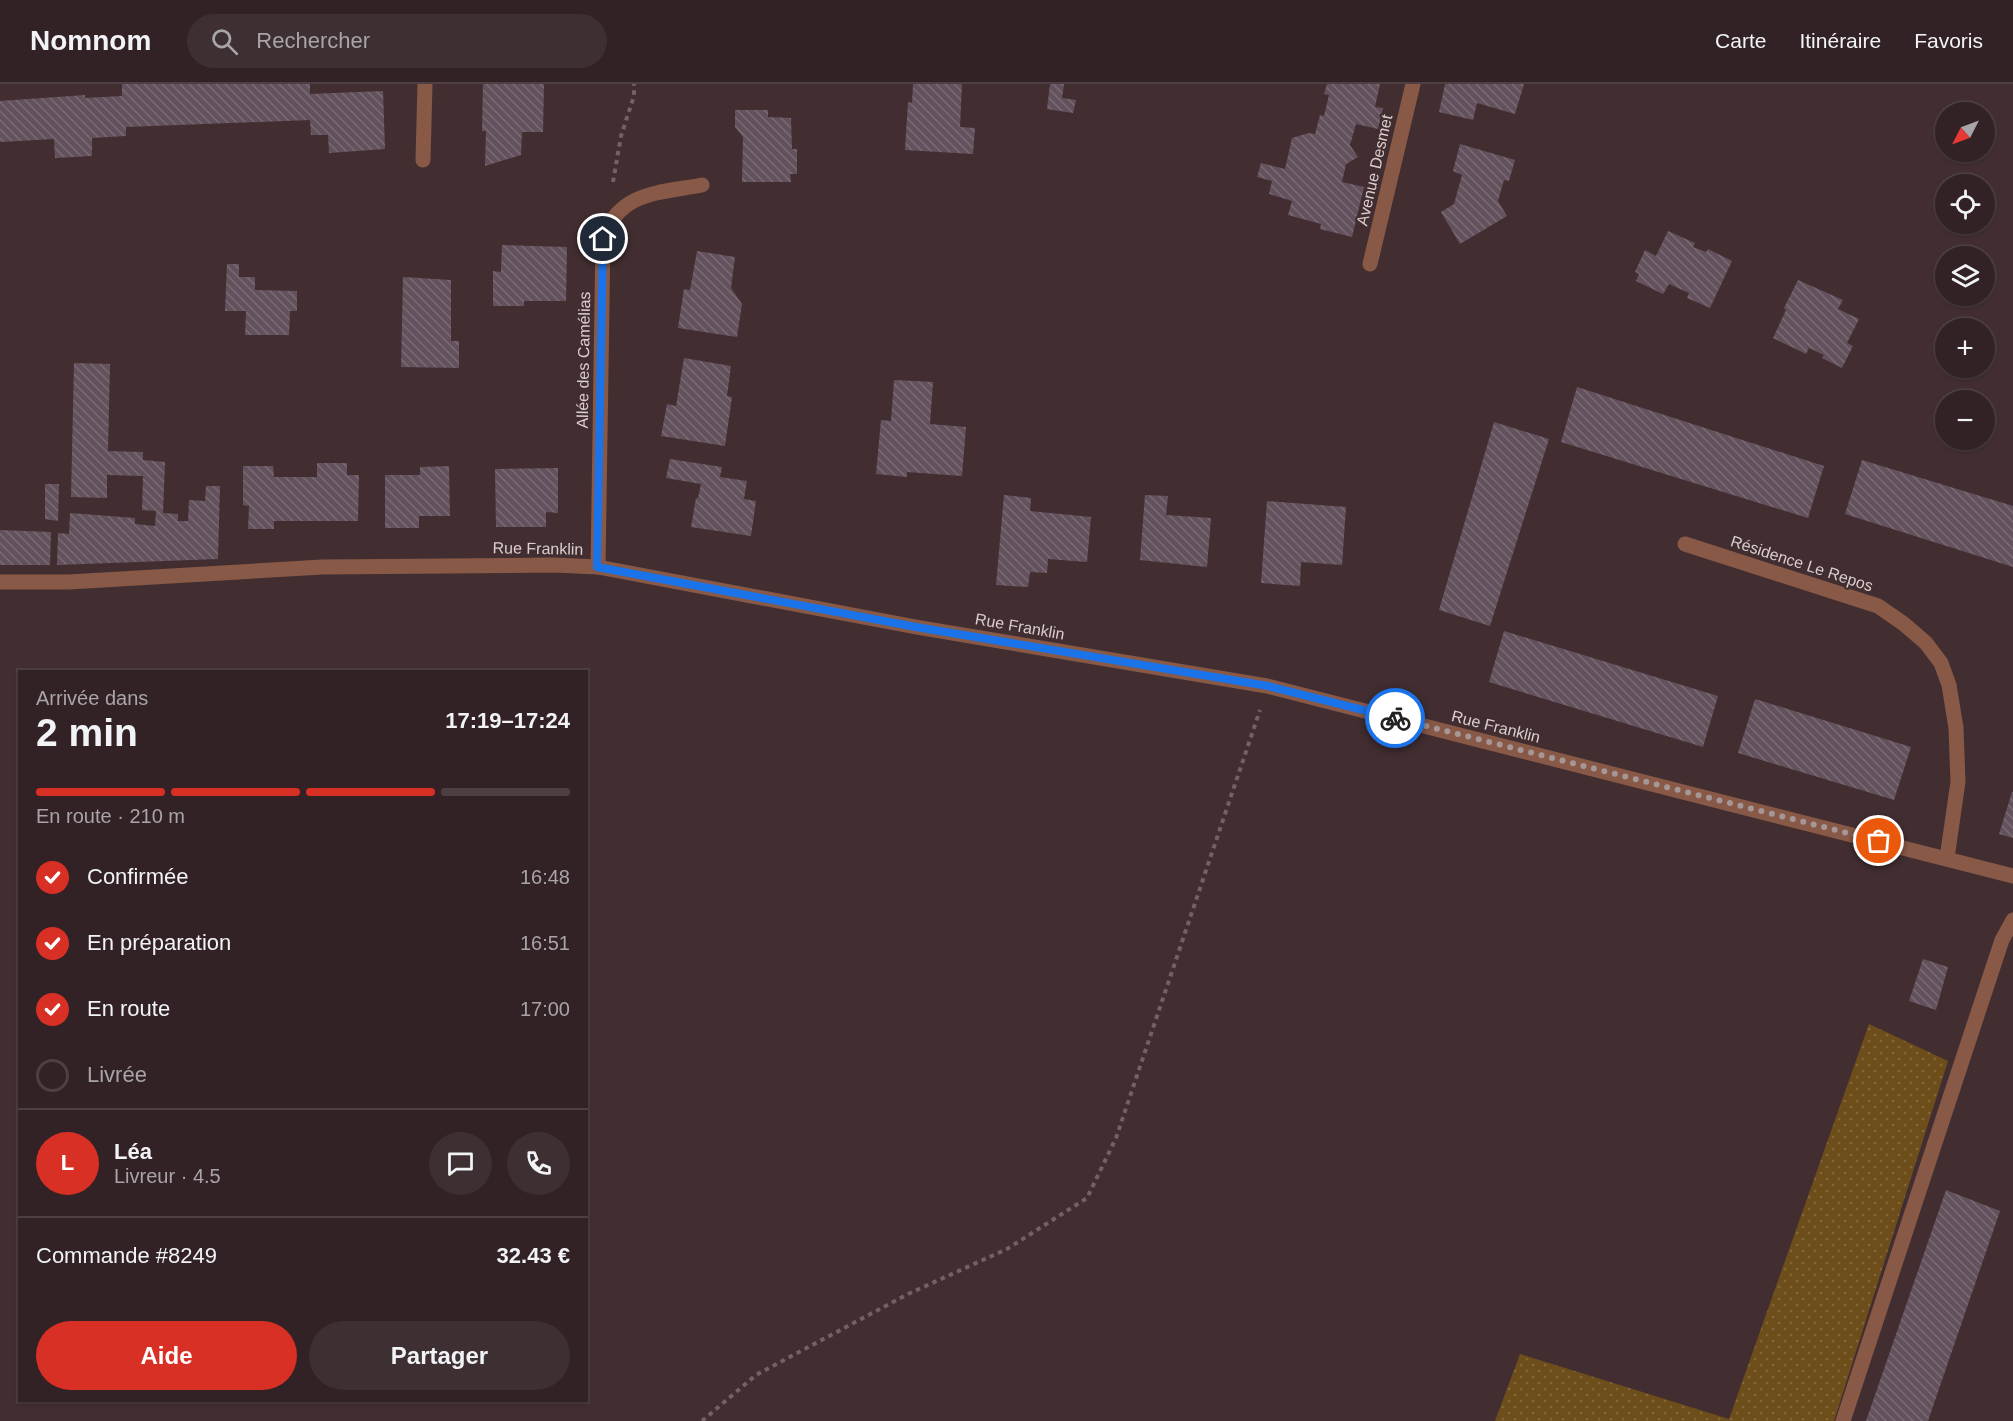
<!DOCTYPE html>
<html lang="fr">
<head>
<meta charset="utf-8">
<style>
	body { margin:0; font-family:Helvetica,sans-serif; background:#3d2f32; color:#f1f3f6; height:100vh; display:flex; flex-direction:column; font-size:22px; white-space:nowrap }
	* { box-sizing:border-box; margin:0 }
	p { font-size:20px; color:#a8a4a7 }
	.icon { flex:none; width:33px; height:33px; fill:none; stroke:currentColor; stroke-width:2; stroke-linecap:round; stroke-linejoin:round }
	.map { position:relative; flex:1; overflow:hidden }
	.panel { position:absolute; left:18px; top:586px; width:570px; height:732px; display:flex; flex-direction:column; background:#322225; border-radius:0px; box-shadow:0 2px 4px #0004,0 0 0 2px #4d3f42 }
	.panel>* { flex:none }
	.needle { width:39px; rotate:228deg }
	.fabs { position:absolute; left:1935px; top:18px; display:grid; gap:12px }
	.fabs a { display:grid; place-items:center; width:60px; height:60px; border-radius:50%; background:#322225; box-shadow:0 2px 4px #0004,0 0 0 2px #4d3f42; font-size:30px }
	.pin { position:absolute; display:grid; place-items:center; width:51px; height:51px; color:#fff; margin:-26px; border:3px solid #fff; border-radius:50%; box-shadow:0 2px 6px #0007 }
	.courier { position:absolute; display:grid; place-items:center; width:60px; height:60px; margin:-30px; border:4px solid #1a73e8; border-radius:50%; background:#fff; color:#222; box-shadow:0 2px 8px #0007 }
	.summary em { font-style:normal; font-weight:700 }
	.summary div { display:flex; flex-direction:column-reverse }
	.summary { display:flex; align-items:center; justify-content:space-between; height:102px; padding:0 18px }
	h1 { font-size:39px; font-weight:700; line-height:45px }
	.bar { display:grid; grid-template-columns:repeat(4,1fr); gap:9px 6px; align-content:center; height:72px; padding:0 18px }
	.bar i { height:8px; border-radius:4px; background:#4d3f42 }
	.bar .active { background:#d93025 }
	.bar p { grid-column:span 4 }
	.line { display:flex; align-items:center; gap:15px; padding:0 18px; border-top:2px solid #4d3f42 }
	.line div { flex:1 }
	.round { display:grid; place-items:center; flex:none; width:63px; height:63px; border-radius:32px; background:#3d2f32 }
	ol { padding:0 18px; list-style:none }
	li { display:flex; align-items:center; gap:18px; height:66px }
	li p { margin-inline-start:auto }
	li .icon { padding:6px; border-radius:50%; background:#d93025; color:#fff; stroke-width:4 }
	li:last-child { color:#a8a4a7 }
	li i { width:33px; height:33px; border:3px solid #4d3f42; border-radius:50% }
	.action { display:flex; gap:12px; margin-top:auto; padding:12px 18px }
	.action a { flex:1; height:69px; border-radius:36px; background:#d93025; color:#fff; font-size:24px; font-weight:700; line-height:69px; text-align:center }
	.action a+a { background:#3d2f32; color:#f1f3f6 }
	header { display:flex; align-items:center; gap:36px; box-sizing:border-box; height:84px; padding:0 30px; background:#322225; border-bottom:2px solid #4d3f42 }
	header strong { font-size:28px }
	nav { display:flex; gap:33px; margin-inline-start:auto; font-size:21px }
	.search { width:420px; height:54px; background:#3d2f32; display:flex; align-items:center; gap:15px; box-sizing:border-box; padding:0 21px; border-radius:33px; color:#a8a4a7; font-size:22px }
	.map>svg:first-child { display:block }
	.grass { fill:url(#grass-dots) }
	.building { fill:url(#building-back-hatch) }
	.lines { fill:none; stroke-linecap:round; stroke-linejoin:round }
	.path { stroke:#736163; stroke-width:4; stroke-dasharray:4.5 4.5; stroke-linecap:butt }
	.minor { stroke:#885946; stroke-width:15 }
	.done { stroke:#a59698; stroke-width:6; stroke-dasharray:0 10.8 }
	.route { stroke:#1a73e8; stroke-width:8 }
	.labels { text-anchor:middle; stroke-width:4.5; stroke-linejoin:round; paint-order:stroke }
	.street-label { font-size:16px; fill:#dbcecf; stroke:#422e31 }
</style>
</head>
<body>
<header>
<strong>Nomnom</strong>
<div class="search"><svg class="icon" aria-label="search" viewBox="0 0 24 24"><circle cx="10" cy="10" r="6"/><path d="M15 15l6 6"/></svg>Rechercher</div>
<nav><a>Carte</a><a>Itinéraire</a><a>Favoris</a></nav>
</header>
<div class="map">
<svg width="2013" height="1337" viewBox="0 0 2013 1337">
	<defs>
		<pattern id="grass-dots" width="8" height="8" patternUnits="userSpaceOnUse" patternTransform="scale(1.5)"><rect width="8" height="8" fill="#6d4e1a"/><path d="M2 2h.1M6 6h.1" fill="none" stroke="#81663a" stroke-width="1.8" stroke-linecap="round"/></pattern>
		<pattern id="building-back-hatch" width="6" height="6" patternUnits="userSpaceOnUse" patternTransform="scale(1.5)"><rect width="6" height="6" fill="#63525d"/><path d="M-1 5l2 2M0 0l6 6M5-1l2 2" fill="none" stroke="#796a73"/></pattern>
	</defs>
	<rect width="100%" height="100%" fill="#422e31"/>
	<!-- grass -->
	<path class="grass" d="M1869,940L1948,977L1834,1337H1495L1520,1270L1729,1335Z"/>
	<!-- building -->
	<g class="building">
		<path d="M122,0H310V10L383,7L385,65L329,69L328,51H311L310,36L126,43V52L92,54V72L55,74L54,55L0,58V17L85,11V14L122,12Z"/>
		<path d="M483,0H544L543,48H522L521,71L485,82L486,47H482Z"/>
		<path d="M913,0H962L960,43L975,44L973,70L905,66L908,18L912,19Z"/>
		<path d="M1050,0H1064L1062,14L1076,16L1073,29L1047,25Z"/>
		<path d="M1327,0H1380L1375,23L1383,24L1378,45L1356,40L1350,61L1358,73L1346,80L1342,98L1364,103L1352,153L1320,145L1321,140L1288,131L1292,117L1269,110L1272,97L1257,93L1261,79L1285,85L1292,54L1309,49L1315,50L1320,31L1324,32L1329,11L1324,10Z"/>
		<path d="M1445,0H1524L1515,30L1477,19L1473,36L1439,28Z"/>
		<path d="M735,26H768V33L791,34L792,65H797V90H790L791,98H742L743,53L735,43Z"/>
		<path d="M1460,60L1515,76L1509,97L1504,96L1498,117L1507,132L1460,160L1441,128L1454,120L1462,91L1453,87Z"/>
		<path d="M1668,147L1695,159L1693,163L1706,168L1708,165L1732,177L1710,224L1687,214L1689,209L1669,200L1663,210L1636,197L1639,190L1635,188L1645,166L1656,172Z"/>
		<path d="M502,161L567,163L566,217H524V222H493V187L501,188Z"/>
		<path d="M697,167L735,173L731,204L742,220L737,253L678,244L684,205L690,206Z"/>
		<path d="M227,180H239V193H255V206L297,207V227H290L289,251H245L246,227H225Z"/>
		<path d="M403,193L451,196V257H459V284L401,283Z"/>
		<path d="M1798,196L1843,216L1838,225L1859,235L1847,259L1853,262L1842,284L1822,274L1824,271L1809,264L1806,270L1773,254L1786,226L1784,224Z"/>
		<path d="M684,274L731,282L727,312L732,313L725,362L661,352L667,320L676,322Z"/>
		<path d="M74,279L110,280L108,367L143,368V376L165,378L163,429L178,430V437H188L189,416L205,417L206,402H220L218,475L57,481L58,449L69,450L70,429L135,434V440L155,442L156,427L142,426L143,392L107,391V414L71,413Z"/>
		<path d="M894,296L933,298L930,340L966,343L962,392L907,388V393L876,390L881,336L891,337Z"/>
		<path d="M1577,303L1824,382L1808,434L1561,358Z"/>
		<path d="M1494,338L1549,355L1490,542L1439,526Z"/>
		<path d="M670,375L722,383L720,393L747,397L744,415L756,417L751,452L691,443L696,414H698L701,400L666,394Z"/>
		<path d="M1862,376L2013,422V483L1845,430Z"/>
		<path d="M317,379H347V391H359L358,437H274V445H248L249,422L243,421V382H273L274,393H317Z"/>
		<path d="M449,382L450,432H419V444H385V391H420V383Z"/>
		<path d="M558,384V429L546,428V443H496L495,385Z"/>
		<path d="M45,400H59L58,437L45,435Z"/>
		<path d="M1004,411L1031,414L1030,427L1091,433L1087,478L1048,475L1047,489L1030,488L1028,503L996,501Z"/>
		<path d="M1145,411L1168,412L1166,431L1211,434L1207,483L1140,476Z"/>
		<path d="M1267,417L1346,423L1342,481L1301,478L1300,502L1261,499Z"/>
		<path d="M0,446L51,448L50,481H0Z"/>
		<path d="M1504,547L1718,612L1703,663L1489,598Z"/>
		<path d="M1755,615L1911,663L1894,716L1738,669Z"/>
		<path d="M2012,708H2013V754L1999,750Z"/>
		<path d="M1923,875L1948,883L1936,926L1909,917Z"/>
		<path d="M1946,1106L2000,1127L1928,1337H1866Z"/>
	</g>
	<g class="lines">
		<!-- path -->
		<g class="path">
			<path d="M613,98L621,52L634,12V0"/>
			<path d="M702,1337L756,1291L908,1210L1007,1165L1087,1114L1116,1054L1260,626"/>
		</g>
		<!-- minor -->
		<g class="minor">
			<path d="M423,76L425,0"/>
			<path d="M1370,180L1413,0"/>
			<path d="M1685,460L1878,522L1904,540L1926,559L1941,579L1949,601L1956,644L1958,698L1947,774"/>
			<path d="M598,483L603,155C619,107 660,109 702,101"/>
			<path d="M0,498H69L322,483L554,481L598,483L916,543L1267,602L2013,792"/>
			<path d="M1843,1337L2002,856L2013,836"/>
		</g>
	</g>
	<g class="lines">
		<!-- done -->
		<path class="done" d="M1395,634L1879,757"/>
		<!-- route -->
		<path class="route" d="M603,155L597,483L916,543L1268,602L1395,634"/>
	</g>
	<g class="labels">
		<!-- street labels -->
		<g class="street-label">
			<text transform="translate(1374 86) rotate(-77)" y="6">Avenue Desmet</text>
			<text transform="translate(583 276) rotate(-89)" y="6">Allée des Camélias</text>
			<text transform="translate(538 464) rotate(1)" y="6">Rue Franklin</text>
			<text transform="translate(1802 479) rotate(18)" y="6">Résidence Le Repos</text>
			<text transform="translate(1020 542) rotate(10)" y="6">Rue Franklin</text>
			<text transform="translate(1496 642) rotate(14)" y="6">Rue Franklin</text>
		</g>
	</g>
</svg>
<div class="fabs">
<a><svg class="needle" viewBox="-14 -14 28 28"><path d="M0-13l5 13h-10z" fill="#e53935"/><path d="M0 13l5-13h-10z" fill="#a8a4a7"/></svg></a>
<a><svg class="icon" aria-label="locate" viewBox="0 0 24 24"><circle cx="12" cy="12" r="6"/><path d="M12 2v4M12 18v4M2 12h4M18 12h4"/></svg></a>
<a><svg class="icon" aria-label="layers" viewBox="0 0 24 24"><path d="M12 4l9 5-9 5-9-5zM3 14l9 5 9-5"/></svg></a>
<a>+</a>
<a>−</a>
</div>
<div class="pin" style="left:1879px;top:757px;background:#ea580c"><svg class="icon" aria-label="bag" viewBox="0 0 24 24"><path d="M5 8h14l-1 12H6zM9 8a3 3 0 0 1 6 0"/></svg></div>
<div class="pin" style="left:603px;top:155px;background:#1f2937"><svg class="icon" aria-label="home" viewBox="0 0 24 24"><path d="M3 11l9-7 9 7M6 9v11h12V9"/></svg></div>
<div class="courier" style="left:1395px;top:634px"><svg class="icon" aria-label="bike" viewBox="0 0 24 24"><circle cx="6" cy="16" r="4"/><circle cx="18" cy="16" r="4"/><path d="M6 16l4-8h5l3 8M10 8l3 8H6M13 5h3"/></svg></div>
<section class="panel">
<div class="summary"><div><h1>2 min</h1><p>Arrivée dans</p></div><em>17:19–17:24</em></div>
<div class="bar"><i class="active"></i><i class="active"></i><i class="active"></i><i></i><p>En route · 210 m</p></div>
<ol>
<li><svg class="icon" aria-label="check" viewBox="0 0 24 24"><path d="M5 12l5 5 9-10"/></svg>Confirmée<p>16:48</p></li>
<li><svg class="icon" aria-label="check" viewBox="0 0 24 24"><path d="M5 12l5 5 9-10"/></svg>En préparation<p>16:51</p></li>
<li><svg class="icon" aria-label="check" viewBox="0 0 24 24"><path d="M5 12l5 5 9-10"/></svg>En route<p>17:00</p></li>
<li><i></i>Livrée</li>
</ol>
<div class="line" style="height:108px"><b class="round" style="background:#d93025;color:#fff">L</b><div><b>Léa</b><p>Livreur · 4.5</p></div><a class="round"><svg class="icon" aria-label="chat" viewBox="0 0 24 24"><path d="M4 5h16v11H9l-5 4z"/></svg></a><a class="round"><svg class="icon" aria-label="phone" viewBox="0 0 24 24"><path d="M5 4h4l2 5-3 2q2 4 5 5l2-3 5 2v4C11 20 4 13 5 4z"/></svg></a></div>
<div class="line" style="height:78px"><div>Commande #8249</div><b>32.43 €</b></div>
<div class="action"><a>Aide</a><a>Partager</a></div>
</section>
</div>
</body>
</html>
